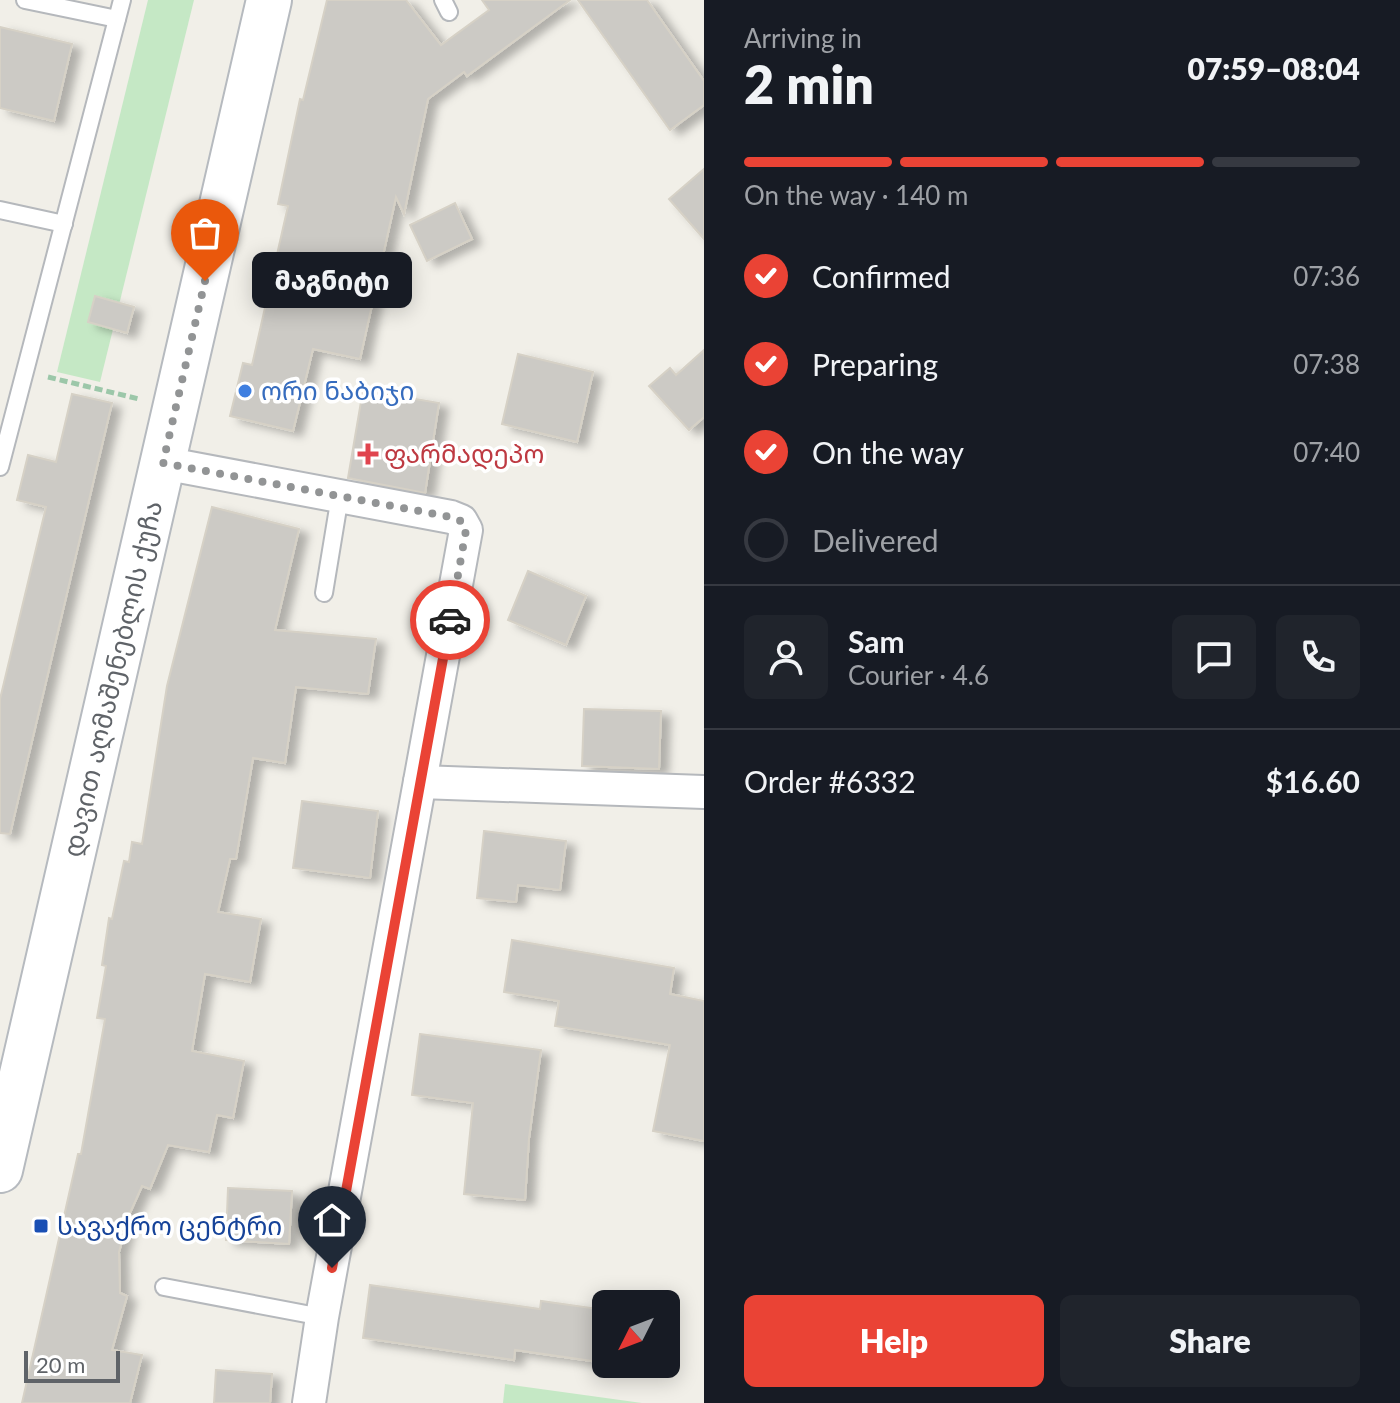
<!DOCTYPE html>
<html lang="en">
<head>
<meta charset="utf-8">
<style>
	body { margin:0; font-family:Lato,"Noto Sans Georgian",sans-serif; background:#20242c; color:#f1f3f6; height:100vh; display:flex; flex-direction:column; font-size:30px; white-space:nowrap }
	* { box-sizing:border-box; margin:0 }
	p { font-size:26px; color:#9ea1a6 }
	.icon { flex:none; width:44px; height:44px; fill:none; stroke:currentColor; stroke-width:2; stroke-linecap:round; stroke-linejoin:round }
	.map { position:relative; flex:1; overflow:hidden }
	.sheet { display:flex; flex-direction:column; background:#171b24; width:696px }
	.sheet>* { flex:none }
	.needle { width:52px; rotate:228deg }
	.controls { position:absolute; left:592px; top:1290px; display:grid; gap:16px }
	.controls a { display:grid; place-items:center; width:88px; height:88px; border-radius:12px; background:#171b24; box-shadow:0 4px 20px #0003; font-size:40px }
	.scale { position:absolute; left:24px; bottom:20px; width:96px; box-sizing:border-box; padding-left:8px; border:4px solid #5f6368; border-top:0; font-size:22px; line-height:28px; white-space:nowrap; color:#5f6368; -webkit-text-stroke:6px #fff; paint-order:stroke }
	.pin { position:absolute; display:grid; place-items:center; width:68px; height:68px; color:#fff; margin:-82px -34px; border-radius:50% 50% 50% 0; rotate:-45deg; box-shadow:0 0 8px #0007 }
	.pin .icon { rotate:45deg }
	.courier { position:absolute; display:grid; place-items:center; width:80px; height:80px; margin:-40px; border:6px solid #ea4335; border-radius:50%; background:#fff; color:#222; box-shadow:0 2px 10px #0007 }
	.bubble { position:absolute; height:56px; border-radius:12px; background:#171b24; box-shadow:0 4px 20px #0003; font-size:26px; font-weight:800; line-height:56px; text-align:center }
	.head em { font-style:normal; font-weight:800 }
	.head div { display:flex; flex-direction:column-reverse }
	.head { display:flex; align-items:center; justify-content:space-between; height:136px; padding:0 40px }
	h1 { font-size:52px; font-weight:800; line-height:60px }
	.bar { display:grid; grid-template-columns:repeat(4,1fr); gap:12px 8px; align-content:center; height:96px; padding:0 40px }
	.bar i { height:10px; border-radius:6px; background:#363941 }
	.bar .current { background:#ea4335 }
	.bar p { grid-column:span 4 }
	.line { display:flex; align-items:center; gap:20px; padding:0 40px; border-top:2px solid #363941 }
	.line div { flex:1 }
	.round { display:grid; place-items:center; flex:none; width:84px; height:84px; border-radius:12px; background:#20242c }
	ol { padding:0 40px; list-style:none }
	li { display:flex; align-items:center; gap:24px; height:88px }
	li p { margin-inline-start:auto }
	li .icon { padding:8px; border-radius:50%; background:#ea4335; color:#fff; stroke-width:4 }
	li:last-child { color:#9ea1a6 }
	li i { width:44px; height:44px; border:4px solid #363941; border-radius:50% }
	.action { display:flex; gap:16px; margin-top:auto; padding:16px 40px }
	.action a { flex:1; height:92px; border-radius:12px; background:#ea4335; color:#fff; font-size:32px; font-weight:800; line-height:92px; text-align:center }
	.action a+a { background:#20242c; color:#f1f3f6 }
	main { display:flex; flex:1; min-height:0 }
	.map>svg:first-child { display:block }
	.green { fill:#c5e8c5 }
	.building { fill:#cccac5; stroke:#d6d1c6; stroke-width:2; filter:url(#shadow) }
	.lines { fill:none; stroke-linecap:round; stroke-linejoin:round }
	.lane-casing { stroke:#b5b8bc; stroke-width:20 }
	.street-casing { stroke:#b5b8bc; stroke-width:36 }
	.secondary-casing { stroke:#b6babf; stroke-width:48 }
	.path { stroke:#9cc7a9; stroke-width:5; stroke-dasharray:8 4; stroke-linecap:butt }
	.lane { stroke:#fff; stroke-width:16 }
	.street { stroke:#fff; stroke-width:32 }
	.secondary { stroke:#fff; stroke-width:44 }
	.done { stroke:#929495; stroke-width:8; stroke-dasharray:0 14.4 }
	.route { stroke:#ea4335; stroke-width:10 }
	.shop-dot { fill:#3f7fe0; stroke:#fff; stroke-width:3 }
	.health-dot { fill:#e0444e; stroke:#fff; stroke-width:3 }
	.transit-dot { fill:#1a4fb4; stroke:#fff; stroke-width:3 }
	.labels { text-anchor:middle; stroke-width:7; stroke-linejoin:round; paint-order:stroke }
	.shop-label { font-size:26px; fill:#366cbe; stroke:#fff; text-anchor:start }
	.health-label { font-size:26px; fill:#be3a42; stroke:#fff; text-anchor:start }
	.street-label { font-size:26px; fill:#5f6368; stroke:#fff }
	.transit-label { font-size:26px; fill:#164399; stroke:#fff; text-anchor:start }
</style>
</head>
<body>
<main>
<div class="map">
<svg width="704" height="1403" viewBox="0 0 704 1403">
	<defs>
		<filter id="shadow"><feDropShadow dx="9" dy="5" stdDeviation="4" flood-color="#0004"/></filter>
	</defs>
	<rect width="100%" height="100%" fill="#f1efe8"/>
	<!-- green -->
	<g class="green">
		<path d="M148,0H194L100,382L57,372Z"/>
		<path d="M505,1384L642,1403H503Z"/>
	</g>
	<!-- building -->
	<g class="building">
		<path d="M327,0H406L441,45L489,10L482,0H570L467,76L464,72L428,99L404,214L396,197L360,359L313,349L293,431L230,416L243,363L252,365L288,206L278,204L300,99L303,100Z"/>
		<path d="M578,0H647L704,81V105L670,130Z"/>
		<path d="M0,27L72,44L54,121L0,108Z"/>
		<path d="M704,169V239L669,199Z"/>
		<path d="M455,203L472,239L427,261L410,225Z"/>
		<path d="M95,296L134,307L127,333L88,322Z"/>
		<path d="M704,350V417L689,430L649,386L670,368L676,375Z"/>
		<path d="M518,354L593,372L577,442L502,424Z"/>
		<path d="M363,390L439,403L425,493L348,478Z"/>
		<path d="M72,394L112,403L10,834L0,833V699L46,507L17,500L28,455L56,462Z"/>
		<path d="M212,507L299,529L275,630L376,639L368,694L296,687L285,763L253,758L236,859H230L218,912L261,919L250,982L205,974L192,1051L244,1061L233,1118L217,1115L209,1152L168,1145L150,1189L142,1186L129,1215L119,1252L120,1293L127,1296L112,1350L142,1355L130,1403H22L78,1154H81L105,1019L97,1018L106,966L102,965L109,918L112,919L124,861L129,862L132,842L142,844L167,686Z"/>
		<path d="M528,571L586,596L566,645L508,620Z"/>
		<path d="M584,709L661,711L659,769L582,766Z"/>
		<path d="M302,801L378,811L370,878L293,868Z"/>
		<path d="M484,831L566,841L560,890L518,885L516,902L477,898Z"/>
		<path d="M512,940L674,968L670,994L704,1001V1141L653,1131L670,1045L555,1026L559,1001L504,992Z"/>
		<path d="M420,1034L541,1050L529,1138L525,1200L464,1194L473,1103L412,1095Z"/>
		<path d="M228,1188L292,1191L289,1244L226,1240Z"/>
		<path d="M370,1285L540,1309L541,1301L606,1310V1363L515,1350L514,1360L363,1338Z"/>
		<path d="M216,1370L272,1374L270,1403H214Z"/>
	</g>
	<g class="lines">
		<!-- lane casing -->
		<g class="lane-casing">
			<g id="lane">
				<path d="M25,0L117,19"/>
				<path d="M443,0L449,12"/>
				<path d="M0,210L64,224"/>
				<path d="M0,467L122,0"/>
				<path d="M324,593L340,496"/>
				<path d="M164,1287L322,1317"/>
			</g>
		</g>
		<!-- street casing -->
		<g class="street-casing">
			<g id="street">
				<path d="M163,463L451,517L461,521L466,530L322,1317L309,1403"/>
				<path d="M420,782L704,792"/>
			</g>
		</g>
		<!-- secondary casing -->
		<g class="secondary-casing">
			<g id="secondary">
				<path id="s1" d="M0,1170L269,0"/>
			</g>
		</g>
		<!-- path -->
		<path class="path" d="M48,377L139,399"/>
		<!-- lane -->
		<use href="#lane" class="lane"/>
		<!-- street -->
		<use href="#street" class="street"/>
		<!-- secondary -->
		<use href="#secondary" class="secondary"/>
	</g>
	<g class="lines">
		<!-- done -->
		<path class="done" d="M205,281L163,463L451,517L461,521L466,530L450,620"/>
		<!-- route -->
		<path class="route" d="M332,1268L450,620"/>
	</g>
	<!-- markers -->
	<circle class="shop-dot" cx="245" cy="391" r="8"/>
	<path class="health-dot" d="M364 442h8v8h8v8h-8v8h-8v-8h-8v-8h8z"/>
	<rect class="transit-dot" x="33" y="1218" width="16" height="16" rx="4"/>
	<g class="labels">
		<!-- shop labels -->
		<g class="shop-label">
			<text x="261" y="400">ორი ნაბიჯი</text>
		</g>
		<!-- health labels -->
		<g class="health-label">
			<text x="384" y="463">ფარმადეპო</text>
		</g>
		<!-- street labels -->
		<g class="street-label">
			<text dy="9" stroke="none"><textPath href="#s1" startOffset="504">დავით აღმაშენებლის ქუჩა</textPath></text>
		</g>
		<!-- transit labels -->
		<g class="transit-label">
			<text x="57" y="1235">სავაქრო ცენტრი</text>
		</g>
	</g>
</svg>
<div class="controls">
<a><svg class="needle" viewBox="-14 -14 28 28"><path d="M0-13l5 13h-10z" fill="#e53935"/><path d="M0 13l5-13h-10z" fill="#9ea1a6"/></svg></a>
</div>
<div class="scale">20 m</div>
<div class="pin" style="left:205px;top:281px;background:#ea580c"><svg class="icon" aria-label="bag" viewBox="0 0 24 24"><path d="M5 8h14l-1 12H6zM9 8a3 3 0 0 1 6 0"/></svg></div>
<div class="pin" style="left:332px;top:1268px;background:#1f2937"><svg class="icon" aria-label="home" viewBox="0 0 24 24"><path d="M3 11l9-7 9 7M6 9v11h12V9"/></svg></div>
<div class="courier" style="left:450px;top:620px"><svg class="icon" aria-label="car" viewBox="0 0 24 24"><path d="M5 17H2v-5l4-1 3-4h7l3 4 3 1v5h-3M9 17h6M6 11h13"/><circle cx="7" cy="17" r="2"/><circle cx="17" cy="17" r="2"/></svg></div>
<div class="bubble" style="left:252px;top:252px;width:160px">მაგნიტი</div>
</div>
<section class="sheet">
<div class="head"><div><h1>2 min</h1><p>Arriving in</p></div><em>07:59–08:04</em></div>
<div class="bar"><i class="current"></i><i class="current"></i><i class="current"></i><i></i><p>On the way · 140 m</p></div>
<ol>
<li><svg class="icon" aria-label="check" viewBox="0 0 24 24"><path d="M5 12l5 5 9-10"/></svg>Confirmed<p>07:36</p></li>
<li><svg class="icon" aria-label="check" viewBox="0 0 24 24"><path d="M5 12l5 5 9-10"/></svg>Preparing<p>07:38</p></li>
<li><svg class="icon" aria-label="check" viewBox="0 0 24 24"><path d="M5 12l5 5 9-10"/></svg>On the way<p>07:40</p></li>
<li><i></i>Delivered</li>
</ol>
<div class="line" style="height:144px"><a class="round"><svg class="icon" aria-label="person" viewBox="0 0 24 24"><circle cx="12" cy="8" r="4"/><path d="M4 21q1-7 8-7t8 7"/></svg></a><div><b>Sam</b><p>Courier · 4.6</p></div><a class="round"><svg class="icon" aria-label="chat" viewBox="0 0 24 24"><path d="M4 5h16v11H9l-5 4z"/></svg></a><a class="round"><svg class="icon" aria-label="phone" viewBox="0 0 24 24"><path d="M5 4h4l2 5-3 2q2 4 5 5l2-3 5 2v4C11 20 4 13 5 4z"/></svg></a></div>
<div class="line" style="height:104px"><div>Order #6332</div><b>$16.60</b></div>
<div class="action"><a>Help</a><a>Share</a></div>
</section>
</main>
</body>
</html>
